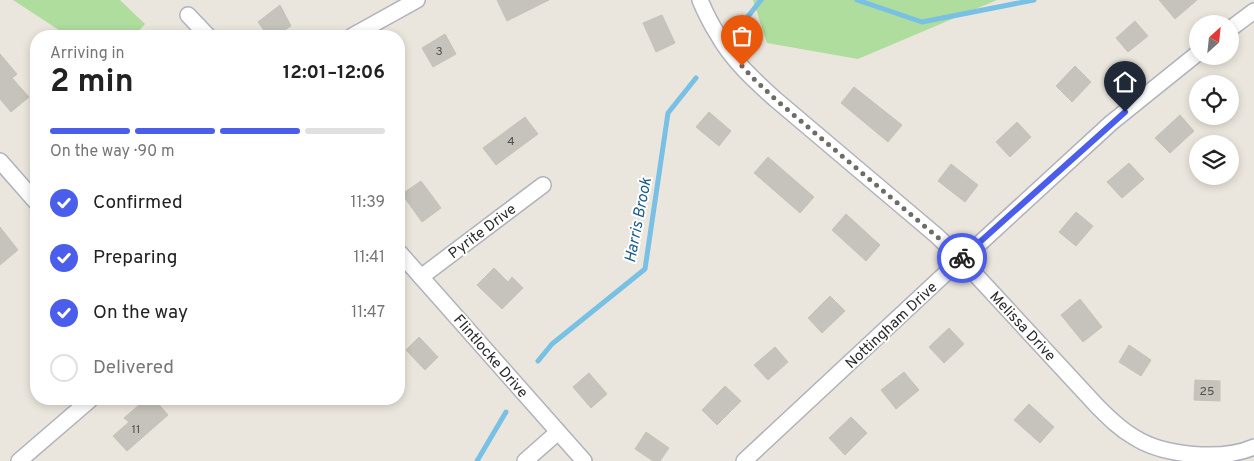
<!DOCTYPE html>
<html lang="en">
<head>
<meta charset="utf-8">
<style>
	body { margin:0; font-family:Overpass,sans-serif; background:#f2f2f2; color:#222; height:100vh; display:flex; flex-direction:column; font-size:19px; white-space:nowrap }
	* { box-sizing:border-box; margin:0 }
	p { font-size:16px; color:#767676 }
	.icon { flex:none; width:28px; height:28px; fill:none; stroke:currentColor; stroke-width:2; stroke-linecap:round; stroke-linejoin:round }
	.map { position:relative; flex:1; overflow:hidden }
	.panel { position:absolute; left:30px; top:30px; width:375px; height:375px; display:flex; flex-direction:column; background:#fff; border-radius:20px; box-shadow:0 2px 8px #0003 }
	.panel>* { flex:none }
	.needle { width:32px; rotate:27deg }
	.buttons { position:absolute; left:1189px; top:15px; display:grid; gap:10px }
	.buttons a { display:grid; place-items:center; width:50px; height:50px; border-radius:50%; background:#fff; box-shadow:0 2px 8px #0003; font-size:25px }
	.pin { position:absolute; display:grid; place-items:center; width:42px; height:42px; color:#fff; margin:-51px -21px; border-radius:50% 50% 50% 0; rotate:-45deg; box-shadow:0 0 5px #0007 }
	.pin .icon { rotate:45deg }
	.courier { position:absolute; display:grid; place-items:center; width:50px; height:50px; margin:-25px; border:4px solid #4a5deb; border-radius:50%; background:#fff; color:#222; box-shadow:0 1px 6px #0007 }
	.overview em { font-style:normal; font-weight:700 }
	.overview div { display:flex; flex-direction:column-reverse }
	.overview { display:flex; align-items:center; justify-content:space-between; height:85px; padding:0 20px }
	h1 { font-size:32px; font-weight:700; line-height:38px }
	.bar { display:grid; grid-template-columns:repeat(4,1fr); gap:8px 5px; align-content:center; height:60px; padding:0 20px }
	.bar i { height:6px; border-radius:4px; background:#e0e0e0 }
	.bar .active { background:#4a5deb }
	.bar p { grid-column:span 4 }
	ol { padding:0 20px; list-style:none }
	li { display:flex; align-items:center; gap:15px; height:55px }
	li p { margin-inline-start:auto }
	li .icon { padding:5px; border-radius:50%; background:#4a5deb; color:#fff; stroke-width:4 }
	li:last-child { color:#767676 }
	li i { width:28px; height:28px; border:2px solid #e0e0e0; border-radius:50% }
	.map>svg:first-child { display:block }
	.green { fill:#afdd9e }
	.lines { fill:none; stroke-linecap:round; stroke-linejoin:round }
	.stream { stroke:#78c0e4; stroke-width:5 }
	.building { fill:#c6c3bc; stroke:#c6c2b7 }
	.minor-casing { stroke:#b0b2bc; stroke-width:18 }
	.minor { stroke:#fff; stroke-width:15 }
	.done { stroke:#6e6c69; stroke-width:5; stroke-dasharray:0 9 }
	.route { stroke:#4a5deb; stroke-width:6 }
	.labels { text-anchor:middle; stroke-width:4; stroke-linejoin:round; paint-order:stroke }
	.number-label { font-size:12px; fill:#51504e }
	.street-label { font-size:15px; fill:#2a2a2a; stroke:#fff }
	.water-label { font-size:16px; font-style:italic; fill:#185e8f; stroke:#fff }
</style>
</head>
<body>
<div class="map">
<svg width="1254" height="461" viewBox="0 0 1254 461">
	<rect width="100%" height="100%" fill="#ebe6dd"/>
	<!-- green -->
	<g class="green">
		<path d="M13,0H120L145,24L134,36H68Z"/>
		<path d="M753,0H997L858,59L767,43Z"/>
	</g>
	<g class="lines">
		<!-- stream -->
		<g class="stream">
			<path d="M857,0L922,22L1034,0"/>
			<path d="M738,29L761,0"/>
			<path d="M538,361L552,344L645,269L668,113L696,78"/>
			<path d="M477,461L506,412"/>
		</g>
	</g>
	<!-- building -->
	<g class="building">
		<path d="M497,0H549L507,21Z"/>
		<path d="M1159,0H1197L1175,19Z"/>
		<path d="M280,5L291,26L276,36H268L258,22Z"/>
		<path d="M662,15L675,43L656,52L643,23Z"/>
		<path d="M1135,21L1148,36L1128,52L1116,38Z"/>
		<path d="M445,34L456,54L433,67L422,48Z"/>
		<path d="M0,54L17,74L12,78L29,97L11,112L0,99Z"/>
		<path d="M1075,66L1091,82L1072,102L1056,86Z"/>
		<path d="M854,87L902,125L888,142L841,103Z"/>
		<path d="M709,112L731,131L719,146L696,127Z"/>
		<path d="M1180,115L1194,131L1170,153L1155,138Z"/>
		<path d="M525,117L538,134L496,165L483,148Z"/>
		<path d="M1017,122L1031,137L1010,157L996,142Z"/>
		<path d="M768,157L814,197L800,213L754,173Z"/>
		<path d="M1129,163L1144,179L1122,198L1107,182Z"/>
		<path d="M951,164L978,185L965,202L938,181Z"/>
		<path d="M421,181L441,208L422,222L402,194Z"/>
		<path d="M1076,212L1093,226L1076,246L1059,232Z"/>
		<path d="M846,214L880,245L866,261L832,230Z"/>
		<path d="M0,227L18,250L0,265Z"/>
		<path d="M494,268L508,282L512,277L523,288L502,309L477,285Z"/>
		<path d="M830,296L845,311L822,333L808,318Z"/>
		<path d="M1080,299L1102,327L1083,342L1061,315Z"/>
		<path d="M949,328L964,344L944,363L929,347Z"/>
		<path d="M419,337L438,357L425,370L406,350Z"/>
		<path d="M1129,345L1151,360L1141,376L1119,362Z"/>
		<path d="M775,347L788,362L768,380L754,365Z"/>
		<path d="M904,372L919,390L896,409L881,390Z"/>
		<path d="M589,373L607,394L591,408L573,387Z"/>
		<path d="M1195,380L1220,381V401L1194,400Z"/>
		<path d="M725,386L741,401L717,425L702,410Z"/>
		<path d="M146,399H154L168,415L127,451L113,436L129,422L124,418Z"/>
		<path d="M1029,404L1054,427L1040,443L1014,420Z"/>
		<path d="M851,417L867,433L845,455L829,438Z"/>
		<path d="M646,432L669,448L660,461H653L635,449Z"/>
	</g>
	<g class="lines">
		<!-- minor casing -->
		<g class="minor-casing">
			<g id="minor">
				<path d="M700,0C705,12 711,24 718,35C732,60 754,80 775,99L937,236L961,259L1098,407C1109,418 1120,429 1134,437C1163,456 1222,461 1254,447"/>
				<path d="M188,15L208,36"/>
				<path d="M1230,29L1254,11"/>
				<path d="M352,36L417,0"/>
				<path d="M0,161L36,202"/>
				<path d="M399,252L584,461"/>
				<path d="M421,277L543,185"/>
				<path d="M19,461L91,399"/>
				<path d="M525,461L558,432"/>
				<path d="M744,461L961,259L978,245L1111,123L1198,53"/>
			</g>
		</g>
		<!-- minor -->
		<use href="#minor" class="minor"/>
	</g>
	<g class="lines">
		<!-- done -->
		<path class="done" d="M742,66L752,77L775,99L962,258"/>
		<!-- route -->
		<path class="route" d="M962,258L1125,112"/>
	</g>
	<g class="labels">
		<!-- number labels -->
		<g class="number-label">
			<text x="439" y="55">3</text>
			<text x="511" y="145">4</text>
			<text x="1207" y="395">25</text>
			<text x="136" y="433">11</text>
		</g>
		<!-- street labels -->
		<g class="street-label">
			<text transform="translate(482 231) rotate(-37)" y="5">Pyrite Drive</text>
			<text transform="translate(891 325) rotate(-43)" y="5">Nottingham Drive</text>
			<text transform="translate(1023 326) rotate(47)" y="5">Melissa Drive</text>
			<text transform="translate(491 356) rotate(49)" y="5">Flintlocke Drive</text>
		</g>
		<!-- water labels -->
		<g class="water-label">
			<text transform="translate(637 220) rotate(-79)" y="6">Harris Brook</text>
		</g>
	</g>
</svg>
<div class="buttons">
<a><svg class="needle" viewBox="-14 -14 28 28"><path d="M0-13l5 13h-10z" fill="#e53935"/><path d="M0 13l5-13h-10z" fill="#767676"/></svg></a>
<a><svg class="icon" aria-label="locate" viewBox="0 0 24 24"><circle cx="12" cy="12" r="6"/><path d="M12 2v4M12 18v4M2 12h4M18 12h4"/></svg></a>
<a><svg class="icon" aria-label="layers" viewBox="0 0 24 24"><path d="M12 4l9 5-9 5-9-5zM3 14l9 5 9-5"/></svg></a>
</div>
<div class="pin" style="left:742px;top:66px;background:#ea580c"><svg class="icon" aria-label="bag" viewBox="0 0 24 24"><path d="M5 8h14l-1 12H6zM9 8a3 3 0 0 1 6 0"/></svg></div>
<div class="pin" style="left:1125px;top:112px;background:#1f2937"><svg class="icon" aria-label="home" viewBox="0 0 24 24"><path d="M3 11l9-7 9 7M6 9v11h12V9"/></svg></div>
<div class="courier" style="left:962px;top:258px"><svg class="icon" aria-label="bike" viewBox="0 0 24 24"><circle cx="6" cy="16" r="4"/><circle cx="18" cy="16" r="4"/><path d="M6 16l4-8h5l3 8M10 8l3 8H6M13 5h3"/></svg></div>
<section class="panel">
<div class="overview"><div><h1>2 min</h1><p>Arriving in</p></div><em>12:01–12:06</em></div>
<div class="bar"><i class="active"></i><i class="active"></i><i class="active"></i><i></i><p>On the way · 90 m</p></div>
<ol>
<li><svg class="icon" aria-label="check" viewBox="0 0 24 24"><path d="M5 12l5 5 9-10"/></svg>Confirmed<p>11:39</p></li>
<li><svg class="icon" aria-label="check" viewBox="0 0 24 24"><path d="M5 12l5 5 9-10"/></svg>Preparing<p>11:41</p></li>
<li><svg class="icon" aria-label="check" viewBox="0 0 24 24"><path d="M5 12l5 5 9-10"/></svg>On the way<p>11:47</p></li>
<li><i></i>Delivered</li>
</ol>
</section>
</div>
</body>
</html>
